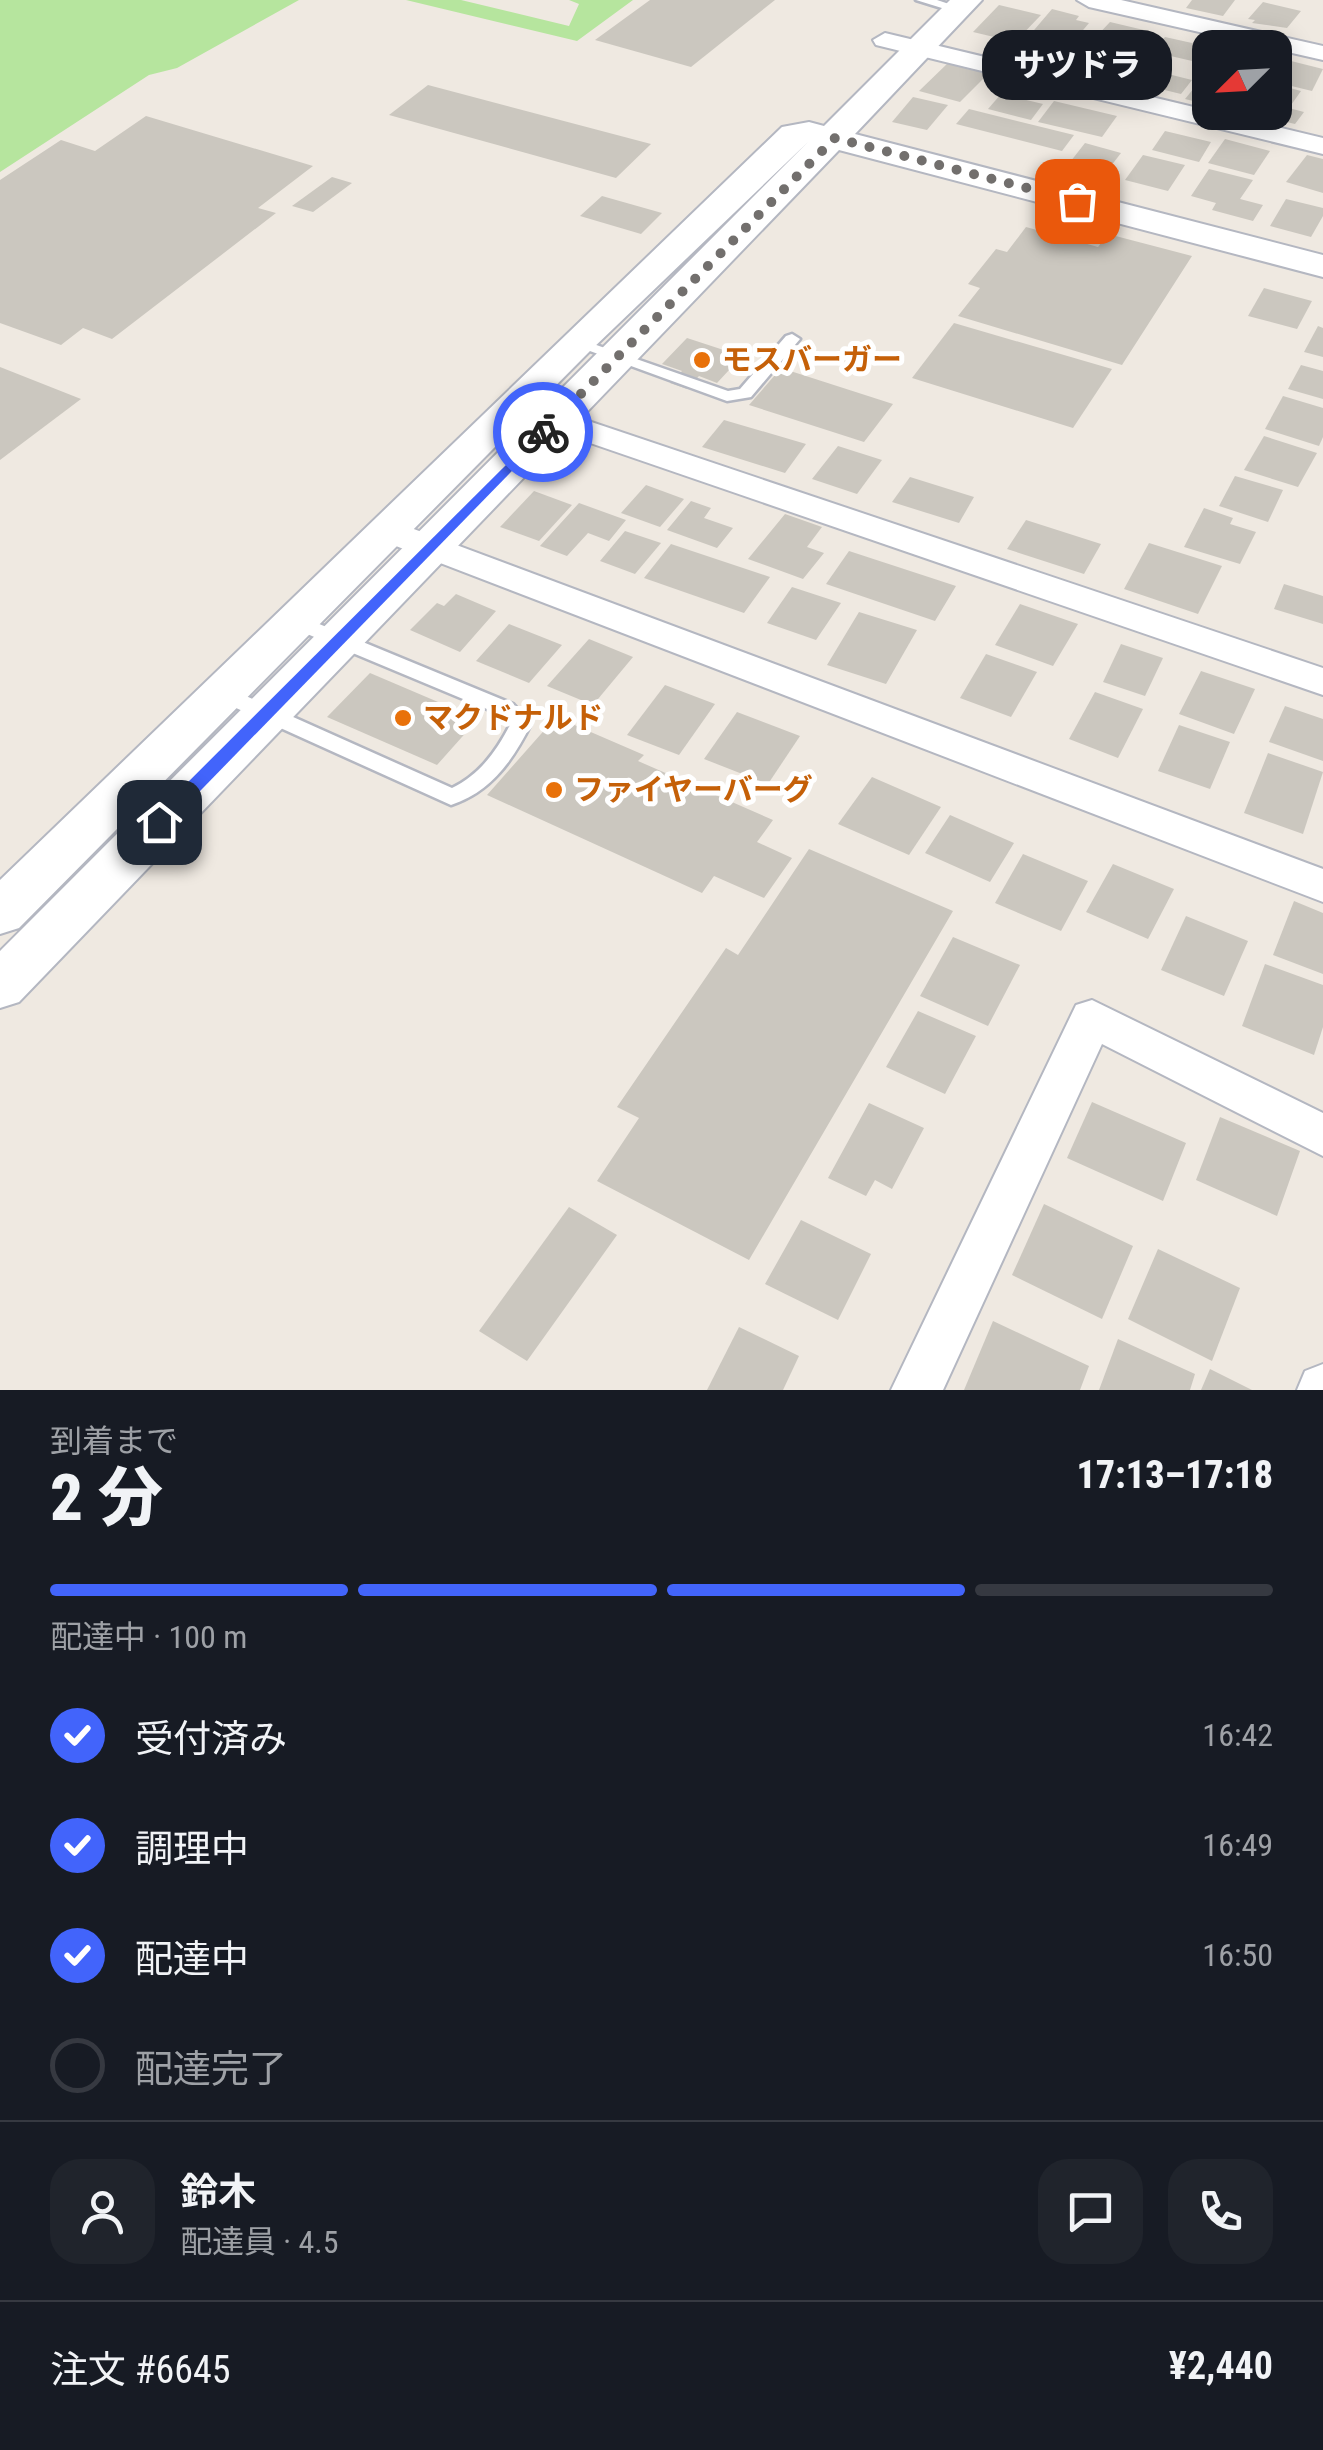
<!DOCTYPE html>
<html lang="ja">
<head>
<meta charset="utf-8">
<style>
	body { margin:0; font-family:"Roboto Condensed","Noto Sans JP",sans-serif; background:#20242c; color:#f1f3f6; height:100vh; display:flex; flex-direction:column; font-size:38px; white-space:nowrap }
	* { box-sizing:border-box; margin:0 }
	p { font-size:32px; color:#9ea1a6 }
	.icon { flex:none; width:55px; height:55px; fill:none; stroke:currentColor; stroke-width:2; stroke-linecap:round; stroke-linejoin:round }
	.map { position:relative; height:1390px; overflow:hidden }
	.side { display:flex; flex-direction:column; background:#171b24; flex:1 }
	.side>* { flex:none }
	.needle { width:65px; rotate:246deg }
	.tools { position:absolute; left:1192px; top:30px; display:grid; gap:20px }
	.tools a { display:grid; place-items:center; width:100px; height:100px; border-radius:20px; background:#171b24; box-shadow:0 5px 25px #0003; font-size:50px }
	.pin { position:absolute; display:grid; place-items:center; width:85px; height:85px; color:#fff; margin:-42px; border-radius:20px; box-shadow:0 5px 15px #0006 }
	.courier { position:absolute; display:grid; place-items:center; width:100px; height:100px; margin:-50px; border:8px solid #4264fb; border-radius:50%; background:#fff; color:#222; box-shadow:0 2px 12px #0007 }
	.bubble { position:absolute; height:70px; border-radius:30px; background:#171b24; box-shadow:0 5px 25px #0003; font-size:32px; font-weight:800; line-height:70px; text-align:center }
	.headline em { font-style:normal; font-weight:800 }
	.headline div { display:flex; flex-direction:column-reverse }
	.headline { display:flex; align-items:center; justify-content:space-between; height:170px; padding:0 50px }
	h1 { font-size:65px; font-weight:800; line-height:75px }
	.bar { display:grid; grid-template-columns:repeat(4,1fr); gap:15px 10px; align-content:center; height:120px; padding:0 50px }
	.bar i { height:12px; border-radius:8px; background:#363941 }
	.bar .on { background:#4264fb }
	.bar p { grid-column:span 4 }
	.line { display:flex; align-items:center; gap:25px; padding:0 50px; border-top:2px solid #363941 }
	.line div { flex:1 }
	.round { display:grid; place-items:center; flex:none; width:105px; height:105px; border-radius:30px; background:#20242c }
	ol { padding:0 50px; list-style:none }
	li { display:flex; align-items:center; gap:30px; height:110px }
	li p { margin-inline-start:auto }
	li .icon { padding:10px; border-radius:50%; background:#4264fb; color:#fff; stroke-width:4 }
	li:last-child { color:#9ea1a6 }
	li i { width:55px; height:55px; border:5px solid #363941; border-radius:50% }
	.map>svg:first-child { display:block }
	.green { fill:#b6e59e }
	.building { fill:#cbc7bf }
	.lines { fill:none; stroke-linecap:round; stroke-linejoin:round }
	.service-casing { stroke:#b4b7c1; stroke-width:5 }
	.minor-casing { stroke:#b4b7c1; stroke-width:4 }
	.tertiary-casing { stroke:#b4b7c1; stroke-width:4 }
	.service { fill:#fff; fill-rule:evenodd }
	.minor { fill:#fff; fill-rule:evenodd }
	.tertiary { fill:#fff; fill-rule:evenodd }
	.route { fill:#4264fb }
	.done { stroke:#726f6d; stroke-width:10; stroke-dasharray:0 18 }
	.food-dot { fill:#e8710a; stroke:#fff; stroke-width:4 }
	.labels { text-anchor:middle; stroke-width:10; stroke-linejoin:round; paint-order:stroke }
	.food-label { font-size:30px; font-weight:bold; fill:#c56008; stroke:#fff; text-anchor:start }
</style>
</head>
<body>
<div class="map">
<svg width="1323" height="1390" viewBox="0 0 1323 1390">
	<rect width="100%" height="100%" fill="#efe9e1"/>
	<!-- green -->
	<g class="green">
		<path d="M0,0H299L177,68L149,75L0,172Z"/>
		<path d="M406,0H461L569,26L579,4L569,0H633L577,41Z"/>
	</g>
	<!-- building -->
	<g class="building">
		<path d="M650,0H775L691,67L595,40Z"/>
		<path d="M1192,0H1235L1223,16L1186,8Z"/>
		<path d="M1263,2L1301,11L1287,28L1252,23L1255,20L1248,19Z"/>
		<path d="M999,5L1041,15L1015,42L973,32Z"/>
		<path d="M1052,9L1079,16L1076,20L1089,23L1073,42L1029,36Z"/>
		<path d="M1110,22L1148,31L1132,48L1094,39Z"/>
		<path d="M1165,37L1210,47V51L1201,63L1153,52Z"/>
		<path d="M1051,45L1081,52L1067,70L1037,63Z"/>
		<path d="M1283,59L1323,69L1312,91L1275,82V72Z"/>
		<path d="M949,62L989,73L960,102L919,91Z"/>
		<path d="M1140,67L1192,80L1181,94L1144,85L1141,89L1125,85Z"/>
		<path d="M994,75L1040,86L1031,97L985,85Z"/>
		<path d="M1199,82L1210,85V97L1201,103L1185,99Z"/>
		<path d="M1275,84L1301,91L1289,108L1304,112L1295,124L1254,114L1275,112Z"/>
		<path d="M428,85L651,144L616,178L389,115Z"/>
		<path d="M1001,94L1043,104L1031,120L988,109Z"/>
		<path d="M913,97L948,105L927,130L892,122Z"/>
		<path d="M1054,101L1117,116L1102,137L1038,122Z"/>
		<path d="M969,109L1074,135L1062,151L956,124Z"/>
		<path d="M146,116L313,166L258,208L276,213L112,339L83,328L61,345L0,323V180L61,140L95,151Z"/>
		<path d="M1165,131L1211,142L1199,162L1152,150Z"/>
		<path d="M1225,139L1270,151L1254,175L1208,163Z"/>
		<path d="M1085,143L1121,153L1104,175L1067,166Z"/>
		<path d="M1143,155L1185,165L1168,191L1125,180Z"/>
		<path d="M1307,155L1323,159V193L1286,182Z"/>
		<path d="M1209,169L1253,180L1240,199L1263,205L1253,221L1212,210L1216,203L1191,196Z"/>
		<path d="M332,177L352,183L313,212L292,206Z"/>
		<path d="M602,196L662,213L641,234L580,216Z"/>
		<path d="M1286,199L1323,208V216L1311,237L1270,226Z"/>
		<path d="M1026,227L1098,247L1108,234L1192,256L1122,365L958,316L980,288L968,284L996,249L1007,252Z"/>
		<path d="M1264,288L1312,301L1297,329L1248,316Z"/>
		<path d="M954,323L1112,369L1073,428L912,378Z"/>
		<path d="M1318,326L1323,328V357L1304,352Z"/>
		<path d="M687,338L742,356L717,383L699,376L687,389L670,383L682,371L662,364Z"/>
		<path d="M1301,365L1323,371V399L1288,389Z"/>
		<path d="M0,367L81,399L0,460Z"/>
		<path d="M781,368L893,404L864,442L749,405Z"/>
		<path d="M1283,396L1323,408V437L1319,446L1265,429Z"/>
		<path d="M724,420L806,444L785,473L702,447Z"/>
		<path d="M1264,436L1317,453L1298,487L1244,470Z"/>
		<path d="M838,446L882,460L857,494L812,479Z"/>
		<path d="M1235,476L1283,490L1268,522L1219,506Z"/>
		<path d="M910,477L974,497L959,523L892,502Z"/>
		<path d="M646,485L684,499L660,527L621,513Z"/>
		<path d="M534,491L572,505L539,541L500,527Z"/>
		<path d="M691,501L711,508L704,518L733,528L717,548L667,530Z"/>
		<path d="M579,503L626,520L609,541L588,533L567,556L540,546Z"/>
		<path d="M1204,508L1233,518L1230,524L1256,532L1240,564L1184,547Z"/>
		<path d="M785,514L822,527L807,547L824,553L803,579L748,559Z"/>
		<path d="M1026,520L1101,544L1084,574L1007,549Z"/>
		<path d="M625,531L661,543L635,574L600,561Z"/>
		<path d="M1149,543L1222,566L1198,614L1124,589Z"/>
		<path d="M671,544L770,577L744,613L644,578Z"/>
		<path d="M849,551L956,586L935,621L826,584Z"/>
		<path d="M1284,584L1323,596V624L1274,609Z"/>
		<path d="M792,587L841,603L816,640L767,623Z"/>
		<path d="M456,594L496,611L460,652L410,630L437,603L444,606Z"/>
		<path d="M1020,604L1078,624L1053,666L995,645Z"/>
		<path d="M859,612L917,630L886,684L827,665Z"/>
		<path d="M509,624L562,645L529,683L476,661Z"/>
		<path d="M589,639L633,657L593,705L547,686Z"/>
		<path d="M1121,644L1163,658L1145,696L1103,682Z"/>
		<path d="M986,654L1037,672L1011,717L960,698Z"/>
		<path d="M1201,671L1255,689L1234,734L1179,714Z"/>
		<path d="M370,673L478,719L437,765L327,717Z"/>
		<path d="M665,685L715,704L679,755L627,735Z"/>
		<path d="M1095,692L1143,709L1118,758L1069,739Z"/>
		<path d="M1285,706L1323,719V761L1269,742Z"/>
		<path d="M737,712L800,736L768,784L704,759Z"/>
		<path d="M556,717L644,755L638,761L773,820L757,842L792,858L764,898L714,876L702,893L487,795Z"/>
		<path d="M1179,725L1230,742L1210,789L1158,771Z"/>
		<path d="M1268,753L1323,772L1303,834L1244,813Z"/>
		<path d="M872,777L941,807L909,855L838,824Z"/>
		<path d="M950,815L1014,843L990,882L925,853Z"/>
		<path d="M809,849L953,911L749,1260L597,1181L639,1118L617,1107L726,948L738,955Z"/>
		<path d="M1023,854L1088,881L1061,931L995,903Z"/>
		<path d="M1113,864L1174,889L1148,939L1086,912Z"/>
		<path d="M1294,901L1323,913V974L1273,955Z"/>
		<path d="M1186,916L1248,941L1224,996L1161,970Z"/>
		<path d="M953,937L1020,965L988,1026L920,996Z"/>
		<path d="M1265,964L1323,985V1027L1314,1055L1242,1026Z"/>
		<path d="M918,1011L976,1036L945,1094L886,1067Z"/>
		<path d="M1092,1102L1186,1143L1163,1201L1067,1158Z"/>
		<path d="M869,1103L924,1128L892,1189L875,1180L866,1196L828,1178Z"/>
		<path d="M1220,1117L1300,1151L1277,1216L1196,1180Z"/>
		<path d="M1044,1204L1133,1246L1102,1319L1012,1275Z"/>
		<path d="M569,1207L617,1235L527,1361L479,1331Z"/>
		<path d="M801,1220L871,1254L838,1320L765,1284Z"/>
		<path d="M1158,1249L1240,1288L1212,1361L1128,1319Z"/>
		<path d="M993,1321L1089,1366L1080,1390H964Z"/>
		<path d="M739,1327L799,1356L783,1390H707Z"/>
		<path d="M1118,1339L1195,1374L1190,1390H1099Z"/>
		<path d="M1210,1369L1252,1390H1201Z"/>
	</g>
	<g class="lines">
		<!-- service casing -->
		<g class="service-casing">
			<g id="service">
				<path d="M916,0H937L964,9L958,13Z"/>
				<path d="M792,334L800,339L751,397L727,401L568,343L576,338L582,340L728,391L740,389L786,336Z"/>
				<path d="M295,614L513,704L531,724C513,760 491,792 451,805L214,698L211,693L214,688H228L452,788C479,775 496,752 510,725L499,714L288,626L285,621L288,616Z"/>
			</g>
		</g>
		<!-- minor casing -->
		<g class="minor-casing">
			<g id="minor">
				<path d="M1077,0H1121L1323,46V60L1089,7Z"/>
				<path d="M885,33L1323,138V154L876,45L873,40Z"/>
				<path d="M514,396L1323,668V695L503,413L498,406L503,399Z"/>
				<path d="M387,519L1323,869V902L375,538L370,530L375,522Z"/>
				<path d="M1092,1000L1323,1113V1156L1102,1044L943,1390H891L1076,1005Z"/>
				<path d="M1323,1364V1390H1297L1305,1371Z"/>
			</g>
		</g>
		<!-- tertiary casing -->
		<g class="tertiary-casing">
			<path id="tertiary" d="M950,0H982L855,134L1323,255V277L839,150L19,1002L0,1008V951L808,142L590,351L19,928L0,934V880L782,127L809,122L824,126Z"/>
		</g>
		<!-- service -->
		<use href="#service" class="service"/>
		<!-- minor -->
		<use href="#minor" class="minor"/>
		<!-- tertiary -->
		<use href="#tertiary" class="tertiary"/>
	</g>
	<!-- route -->
	<path class="route" d="M543,428L547,429V435L165,827H153V817Z"/>
	<g class="lines">
		<!-- done -->
		<path class="done" d="M543,432L835,138L1077,201"/>
	</g>
	<!-- markers -->
	<g class="food-dot">
		<circle cx="702" cy="360" r="10"/>
		<circle cx="403" cy="718" r="10"/>
		<circle cx="554" cy="790" r="10"/>
	</g>
	<g class="labels">
		<!-- food labels -->
		<g class="food-label">
			<text x="722" y="370">モスバーガー</text>
			<text x="423" y="728">マクドナルド</text>
			<text x="574" y="800">ファイヤーバーグ</text>
		</g>
	</g>
</svg>
<div class="tools">
<a><svg class="needle" viewBox="-14 -14 28 28"><path d="M0-13l5 13h-10z" fill="#e53935"/><path d="M0 13l5-13h-10z" fill="#9ea1a6"/></svg></a>
</div>
<div class="pin" style="left:1077px;top:201px;background:#ea580c"><svg class="icon" aria-label="bag" viewBox="0 0 24 24"><path d="M5 8h14l-1 12H6zM9 8a3 3 0 0 1 6 0"/></svg></div>
<div class="pin" style="left:159px;top:822px;background:#1f2937"><svg class="icon" aria-label="home" viewBox="0 0 24 24"><path d="M3 11l9-7 9 7M6 9v11h12V9"/></svg></div>
<div class="courier" style="left:543px;top:432px"><svg class="icon" aria-label="bike" viewBox="0 0 24 24"><circle cx="6" cy="16" r="4"/><circle cx="18" cy="16" r="4"/><path d="M6 16l4-8h5l3 8M10 8l3 8H6M13 5h3"/></svg></div>
<div class="bubble" style="left:982px;top:30px;width:190px">サツドラ</div>
</div>
<section class="side">
<div class="headline"><div><h1>2 分</h1><p>到着まで</p></div><em>17:13–17:18</em></div>
<div class="bar"><i class="on"></i><i class="on"></i><i class="on"></i><i></i><p>配達中 · 100 m</p></div>
<ol>
<li><svg class="icon" aria-label="check" viewBox="0 0 24 24"><path d="M5 12l5 5 9-10"/></svg>受付済み<p>16:42</p></li>
<li><svg class="icon" aria-label="check" viewBox="0 0 24 24"><path d="M5 12l5 5 9-10"/></svg>調理中<p>16:49</p></li>
<li><svg class="icon" aria-label="check" viewBox="0 0 24 24"><path d="M5 12l5 5 9-10"/></svg>配達中<p>16:50</p></li>
<li><i></i>配達完了</li>
</ol>
<div class="line" style="height:180px"><a class="round"><svg class="icon" aria-label="person" viewBox="0 0 24 24"><circle cx="12" cy="8" r="4"/><path d="M4 21q1-7 8-7t8 7"/></svg></a><div><b>鈴木</b><p>配達員 · 4.5</p></div><a class="round"><svg class="icon" aria-label="chat" viewBox="0 0 24 24"><path d="M4 5h16v11H9l-5 4z"/></svg></a><a class="round"><svg class="icon" aria-label="phone" viewBox="0 0 24 24"><path d="M5 4h4l2 5-3 2q2 4 5 5l2-3 5 2v4C11 20 4 13 5 4z"/></svg></a></div>
<div class="line" style="height:130px"><div>注文 #6645</div><b>¥2,440</b></div>
</section>
</body>
</html>
